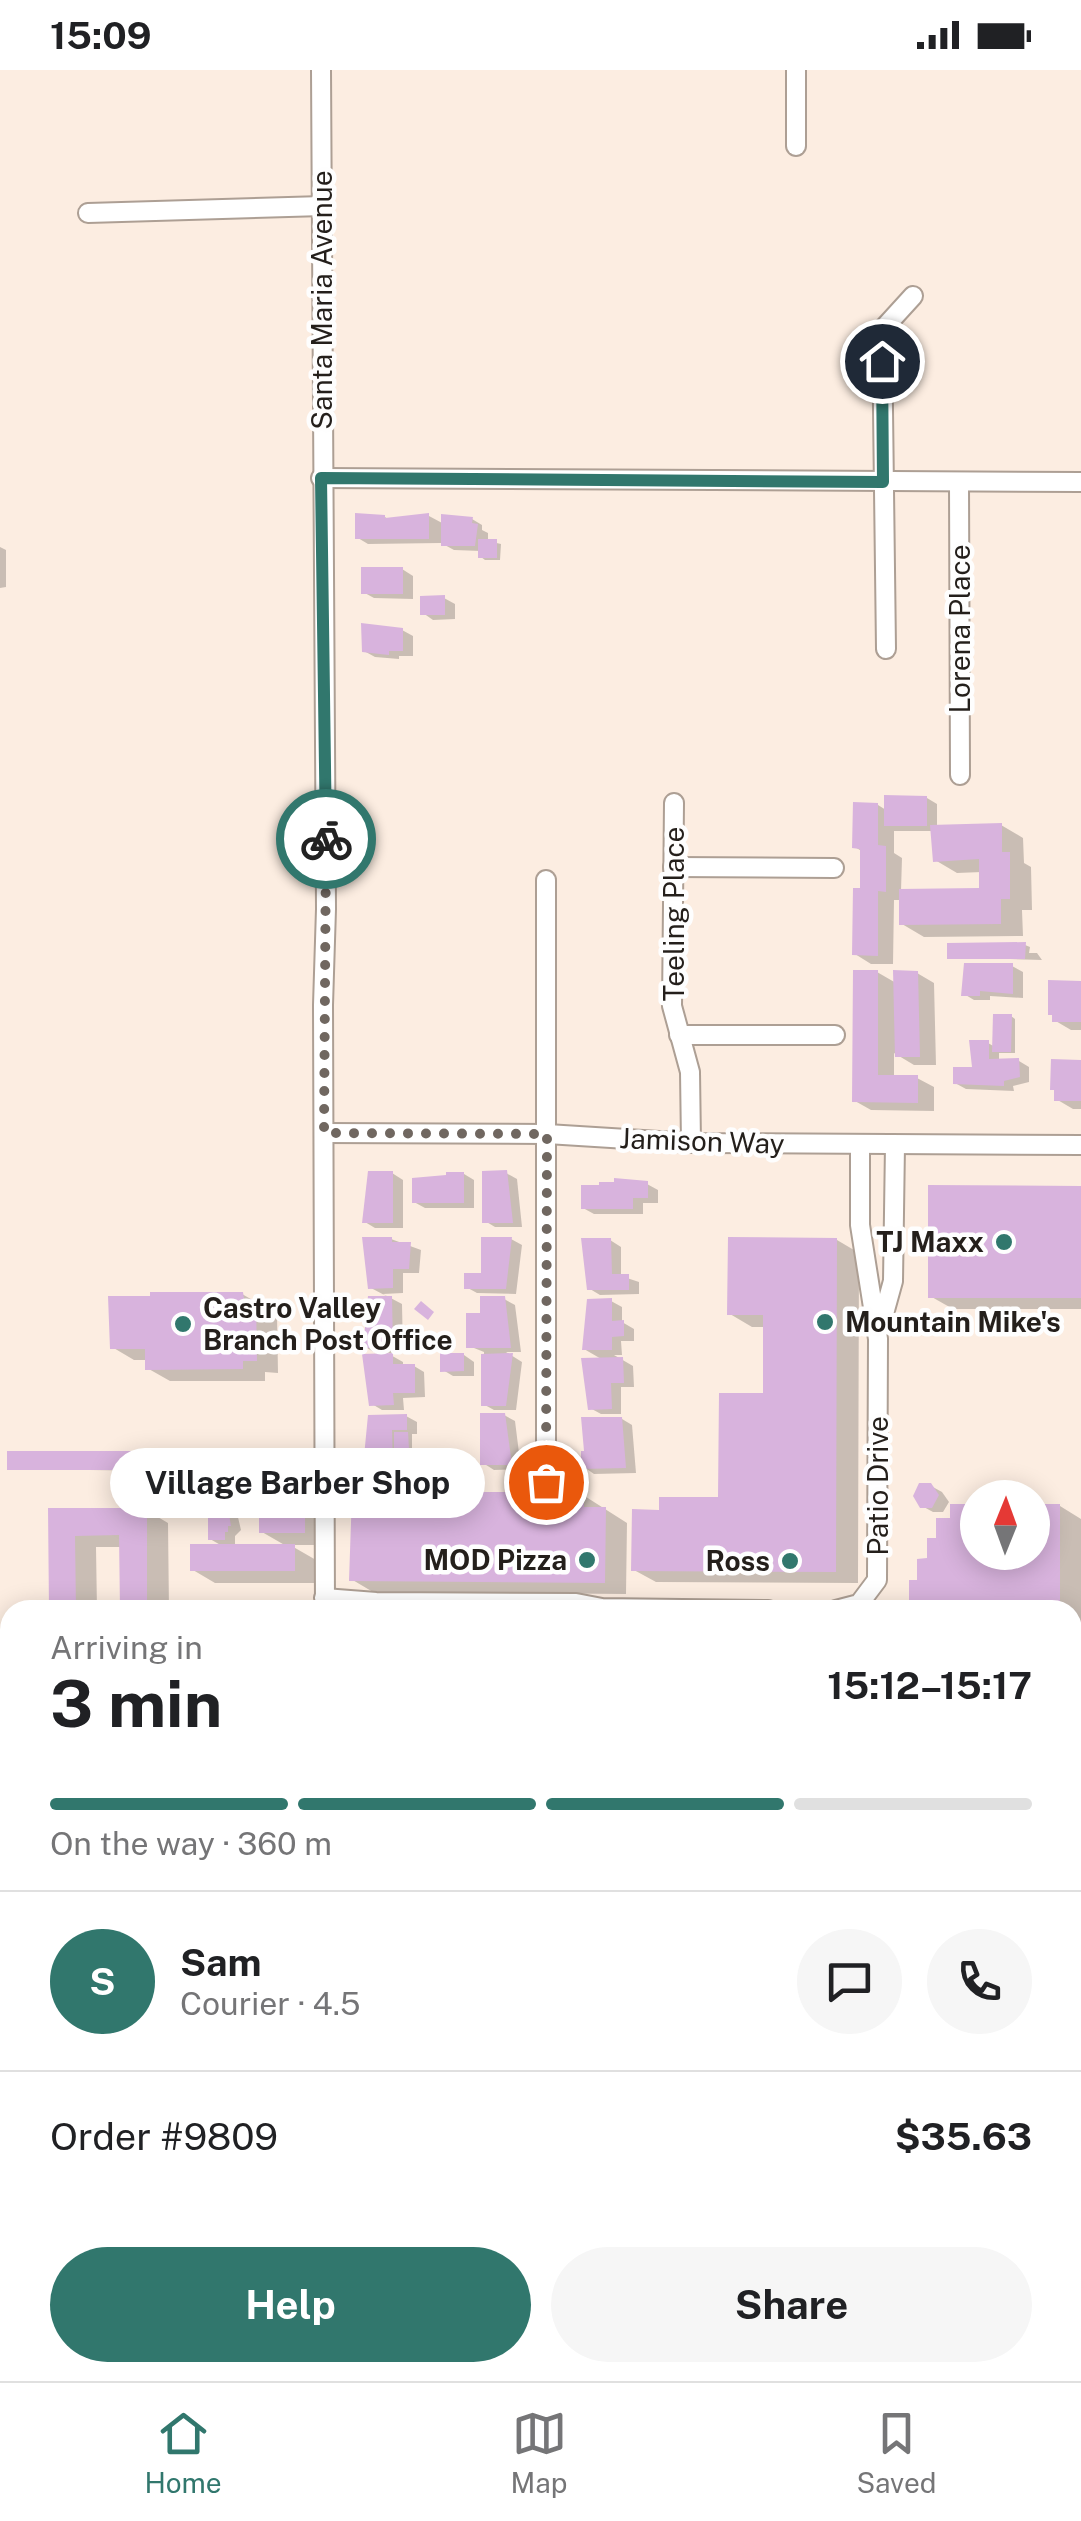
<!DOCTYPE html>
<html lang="en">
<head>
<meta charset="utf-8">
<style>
	body { margin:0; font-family:"Public Sans",sans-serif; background:#f6f6f6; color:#202124; height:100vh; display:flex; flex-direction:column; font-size:38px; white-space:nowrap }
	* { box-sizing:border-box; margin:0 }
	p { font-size:32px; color:#757577 }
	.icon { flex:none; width:55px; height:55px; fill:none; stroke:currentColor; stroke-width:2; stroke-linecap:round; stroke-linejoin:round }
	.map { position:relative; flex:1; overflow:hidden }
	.sheet { position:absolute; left:0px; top:1530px; width:1082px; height:782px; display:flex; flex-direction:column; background:#fff; border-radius:30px 30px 0 0; box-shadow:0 5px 25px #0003 }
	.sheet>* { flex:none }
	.needle { width:65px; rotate:1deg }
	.fabs { position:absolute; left:960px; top:1410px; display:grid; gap:20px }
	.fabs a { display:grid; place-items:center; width:90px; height:90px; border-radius:50%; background:#fff; box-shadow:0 5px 25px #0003; font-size:50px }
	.pin { position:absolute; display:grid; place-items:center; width:85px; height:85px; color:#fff; margin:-42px; border:5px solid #fff; border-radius:50%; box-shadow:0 2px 10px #0007 }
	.courier { position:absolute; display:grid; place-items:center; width:100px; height:100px; margin:-50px; border:8px solid #31776d; border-radius:50%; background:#fff; color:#222; box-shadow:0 2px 12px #0007 }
	.bubble { position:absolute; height:70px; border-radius:35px; background:#fff; box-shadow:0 5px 25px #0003; font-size:32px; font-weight:700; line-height:70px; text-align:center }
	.head em { font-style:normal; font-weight:700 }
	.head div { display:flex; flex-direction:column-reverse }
	.head { display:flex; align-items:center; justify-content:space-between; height:170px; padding:0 50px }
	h1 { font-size:65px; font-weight:700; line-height:75px }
	.bar { display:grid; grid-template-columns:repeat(4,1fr); gap:15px 10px; align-content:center; height:120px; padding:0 50px }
	.bar i { height:12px; border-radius:8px; background:#e0e0e0 }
	.bar .current { background:#31776d }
	.bar p { grid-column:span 4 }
	.line { display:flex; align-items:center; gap:25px; padding:0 50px; border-top:2px solid #e0e0e0 }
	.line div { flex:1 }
	.round { display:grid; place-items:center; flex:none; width:105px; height:105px; border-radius:52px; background:#f6f6f6 }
	.primary-button { display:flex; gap:20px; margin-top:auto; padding:20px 50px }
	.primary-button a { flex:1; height:115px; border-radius:60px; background:#31776d; color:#fff; font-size:40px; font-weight:700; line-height:115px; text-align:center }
	.primary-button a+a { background:#f6f6f6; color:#202124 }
	.status { display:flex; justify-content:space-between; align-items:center; height:70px; padding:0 50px; background:#fff; direction:ltr }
	.status svg { height:28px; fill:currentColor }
	.tab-bar { display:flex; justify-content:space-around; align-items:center; height:140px; border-top:2px solid #e0e0e0; background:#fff; font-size:28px; color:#757577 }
	.tab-bar a { display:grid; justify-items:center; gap:5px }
	.tab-bar .current { color:#31776d }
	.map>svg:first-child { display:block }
	.green { fill:#afd4ac }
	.shadow { fill:#0003; fill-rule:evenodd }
	.building { fill:#d8b3dd }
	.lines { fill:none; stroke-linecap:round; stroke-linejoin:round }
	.minor-casing { stroke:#ad9f94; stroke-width:22 }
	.primary-casing { stroke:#a04b30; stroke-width:32 }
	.minor { stroke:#fff; stroke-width:18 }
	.primary { stroke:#eea189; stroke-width:28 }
	.done { stroke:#706760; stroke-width:10; stroke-dasharray:0 18 }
	.route { stroke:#31776d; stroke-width:12 }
	.poi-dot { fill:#31776d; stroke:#fefefe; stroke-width:4 }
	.labels { text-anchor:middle; stroke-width:9; stroke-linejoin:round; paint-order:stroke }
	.street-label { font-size:28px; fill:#241f1b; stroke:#fefefe }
	.poi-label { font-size:28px; font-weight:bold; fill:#241f1b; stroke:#fefefe; text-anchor:end }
</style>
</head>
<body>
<div class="status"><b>15:09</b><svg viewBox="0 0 49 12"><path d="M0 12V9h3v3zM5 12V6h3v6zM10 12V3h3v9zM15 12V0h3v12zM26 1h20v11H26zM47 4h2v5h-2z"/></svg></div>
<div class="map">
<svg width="1081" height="2311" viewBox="0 0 1081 2311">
	<rect width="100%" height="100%" fill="#fcede1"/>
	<!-- green -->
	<rect class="green" x="17" y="2303" width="128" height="8"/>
	<!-- shadow -->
	<g class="shadow">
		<path d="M429,446L444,454L472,449L482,455V460L488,463V471L501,474L500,490H485L481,487V481L454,480L441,473L368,474L358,468L385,447L389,450Z"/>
		<path d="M0,477L6,480V517L0,518Z"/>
		<path d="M402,499L413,506V529L374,528L363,522Z"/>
		<path d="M444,528L455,534V549L433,550L423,543Z"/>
		<path d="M402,560L413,566V586H399V589L375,587L364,581Z"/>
		<path d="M927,728L937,734V758L1001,755L1023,768L1024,793L1031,797L1032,840H1022L1023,866L924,867L902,854L901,830H894L893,894H871L855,884L862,821L863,782L855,777L878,735L886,740ZM894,761H933L935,790L957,803L982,802V820L901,821L902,788L894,783Z"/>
		<path d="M1025,875L1030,877L1029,883H1037L1042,890L949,887Z"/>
		<path d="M1012,896L1023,902V928L990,926V930H974L964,924Z"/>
		<path d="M877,902L896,913L917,903L934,913L936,995H914L894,983V1007L917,1008L934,1017V1041L871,1040L855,1031Z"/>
		<path d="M1081,913V960H1071L1054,950Z"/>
		<path d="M1011,946L1015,949V983H999V991H1019L1029,997V1012L1013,1016L1014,1021L966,1019L955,1013L975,999L988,973L995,977Z"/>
		<path d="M1081,994V1039H1073L1056,1029Z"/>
		<path d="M392,1103L403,1110V1158H375L365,1152Z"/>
		<path d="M506,1103L517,1109L522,1157H495L485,1151Z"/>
		<path d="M464,1104L474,1110V1138H425L414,1132Z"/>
		<path d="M647,1114L658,1120V1133H643V1144H594L583,1138Z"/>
		<path d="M1081,1118V1239H953L930,1226Z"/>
		<path d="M391,1169L421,1180L419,1203H403V1223L383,1224L402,1234L403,1283H387L403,1292V1296H414L424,1302L425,1327L403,1328L404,1340H382L372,1334L381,1286L365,1277L390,1228L371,1218Z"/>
		<path d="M511,1169L522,1175L516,1224L477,1223L466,1217L484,1205Z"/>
		<path d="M610,1170L621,1177V1206L639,1212V1224L600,1225L590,1219Z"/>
		<path d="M837,1170L859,1183L858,1513L656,1512L634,1500L661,1442L721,1429L765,1326L766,1257H752L730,1244Z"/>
		<path d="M242,1224L277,1244L278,1303L265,1302V1311H170L147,1298V1290H134L112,1277Z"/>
		<path d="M504,1229L515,1235L521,1282H506L522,1292L516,1340H494L483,1334L484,1282L469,1276L483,1246Z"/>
		<path d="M611,1231L622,1237V1252L634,1259V1271H621L622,1285H614L633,1296L634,1317H621V1344H601L590,1338L603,1290L584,1279Z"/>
		<path d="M464,1285L474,1292V1306H453L443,1300Z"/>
		<path d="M504,1345L515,1351L521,1399L494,1400L483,1393Z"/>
		<path d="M406,1346L417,1352V1364H412V1380H402L403,1401L376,1402L366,1396L370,1347Z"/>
		<path d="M622,1349L632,1355L636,1403L594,1404L584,1397Z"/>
		<path d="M164,1384L168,1386L169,1401L9,1399Z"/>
		<path d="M304,1399L327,1412V1433H316L327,1440V1475H290L316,1490V1513H215L193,1500L224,1477L210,1469L227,1425L241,1438V1443H237L241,1460L235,1466V1477H288L262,1462L276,1427L265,1420Z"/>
		<path d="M931,1416L942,1422L949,1432L943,1442H933L922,1436Z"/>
		<path d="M583,1425L627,1453L626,1524L373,1522L351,1509L403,1426L424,1438Z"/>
		<path d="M1060,1436L1081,1449V1608H1072V1540H912L978,1482H1032Z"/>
		<path d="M51,1440H146L168,1453L169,1540H123L122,1477H96L97,1540H51Z"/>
		<path d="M1072,1623L1081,1627V1771L1072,1772Z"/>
		<path d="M0,1714L10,1716V1817L0,1812Z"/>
		<path d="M9,1908H10V1976L9,1975Z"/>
		<path d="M7,2134H10V2150L5,2147V2161H10V2184L5,2181V2186H0V2143L7,2147Z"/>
		<rect x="0" y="2201" width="10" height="32"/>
		<rect x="1072" y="2215" width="9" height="59"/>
		<path d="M0,2284H10V2302H39V2305H20L17,2309L0,2299Z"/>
		<path d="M166,2302H220V2307H208L214,2311L180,2307L186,2311H180Z"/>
		<path d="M298,2302H360V2309H308Z"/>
		<path d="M369,2302H386L385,2311H369Z"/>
		<path d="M422,2302H600L602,2311H422Z"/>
		<path d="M663,2302H718L732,2311H663Z"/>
	</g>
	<!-- building -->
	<g class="building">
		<path d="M355,443L385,445V448L429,443V469H355Z"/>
		<path d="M441,444L473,447L472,453L478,454L475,476H441Z"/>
		<rect x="478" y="469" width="19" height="19"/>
		<rect x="361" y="497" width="42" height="27"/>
		<path d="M445,525V545H420V526Z"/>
		<path d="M361,553L403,558V581H389V585L362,582Z"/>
		<path d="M884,725L927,726V756H884Z"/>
		<path d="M853,732L878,733V775L886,776V822L878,821V886L852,885L853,818H860V779L852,778Z"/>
		<path d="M1002,753V782H1010V829H1001V854L899,855V819L979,818V789L933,792L930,755Z"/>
		<path d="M1026,872L1025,889H947V873Z"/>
		<path d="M964,893H1013V924L980,921V926H961Z"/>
		<path d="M853,900H878V1005H918V1033L852,1032Z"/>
		<path d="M893,900L918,901L920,987H895Z"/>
		<path d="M1048,910L1081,911V952H1052V945H1048Z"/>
		<path d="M993,944H1012L1011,982H992Z"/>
		<path d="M969,970H989V989L1019,988L1020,1007L1004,1011V1016L953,1014V997H972Z"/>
		<path d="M1051,989L1081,990V1031H1054V1020H1050Z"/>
		<path d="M507,1100L513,1153H482V1101Z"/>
		<path d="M368,1101H393V1153H362Z"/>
		<path d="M446,1102H464V1133H412V1108L446,1105Z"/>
		<path d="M614,1108L648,1111V1128H633V1139H581V1115H599V1112H614Z"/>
		<path d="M928,1115L1081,1116V1228H928Z"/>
		<path d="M362,1167H392V1172H411L409,1199H393V1218L368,1219Z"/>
		<path d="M481,1167H512L506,1219H464V1203H481Z"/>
		<path d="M728,1167L837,1168L836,1502L631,1501L632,1439L659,1440V1427H718L719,1323H763V1245H727Z"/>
		<path d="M581,1168H611L612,1204H629V1220H587Z"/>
		<path d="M150,1222H243L244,1229H256L257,1291H243V1299L145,1300V1279H110L108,1226H150Z"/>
		<path d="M368,1226H392L393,1278H363Z"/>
		<path d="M480,1226H505L511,1278H466V1243H480Z"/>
		<path d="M612,1228V1251L624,1250V1266L612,1267V1280H582L587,1229Z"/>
		<path d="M421,1231L434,1242L428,1250L414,1239Z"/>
		<path d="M393,1283V1294H415V1323H393L394,1335L369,1336L362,1284Z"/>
		<path d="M440,1283H464V1301L440,1302Z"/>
		<path d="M513,1283L506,1336H481V1284Z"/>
		<path d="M623,1287L624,1313H611L612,1339L588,1340L581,1288Z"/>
		<path d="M480,1343H505L512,1395H480Z"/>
		<path d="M407,1344V1360H392L393,1397H363L368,1345Z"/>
		<path d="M581,1347H622L626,1398L581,1399V1381H584Z"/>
		<path d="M394,1362H408L409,1379H394Z"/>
		<rect x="7" y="1381" width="158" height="19"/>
		<path d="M294,1397H305V1422H262V1399Z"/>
		<path d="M919,1413H931L939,1425L932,1438H920L913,1426Z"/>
		<path d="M447,1422H584V1437H606L605,1513L349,1511L352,1423H404V1435L447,1436Z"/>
		<path d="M208,1423H227L228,1430H231V1438H228L231,1456H228V1462H225V1470H208Z"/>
		<rect x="259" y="1424" width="46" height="39"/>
		<path d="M950,1434H978V1482H1032V1434H1060V1540H909V1510H917V1489L927,1488V1468H936V1448H950Z"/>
		<path d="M48,1438H147V1540H120L119,1465L75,1466L76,1540H49Z"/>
		<rect x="190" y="1474" width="105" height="27"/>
		<rect x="0" y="1712" width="7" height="97"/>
		<rect x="1072" y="1922" width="9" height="128"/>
		<path d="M0,2158L10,2159V2181H0Z"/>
		<rect x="0" y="2199" width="10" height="26"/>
		<rect x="1072" y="2212" width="9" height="51"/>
		<path d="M0,2281H10V2304L0,2300Z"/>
		<rect x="418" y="2302" width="166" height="9"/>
		<rect x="660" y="2302" width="56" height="9"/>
	</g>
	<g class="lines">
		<!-- minor casing -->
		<g class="minor-casing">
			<g id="minor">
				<path d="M321,0L326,839L323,935L325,1540"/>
				<path d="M796,0V76"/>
				<path d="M88,143L323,136"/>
				<path d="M321,408L1081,412"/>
				<path d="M959,412L960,705"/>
				<path d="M886,579L882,260L913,226"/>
				<path d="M674,733L672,936L690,1002L691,1073"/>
				<path d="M673,797L834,798"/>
				<path d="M546,810V1412"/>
				<path d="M679,965H835"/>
				<path d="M324,1063L547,1064L691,1073L1081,1075"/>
				<path d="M880,1258L893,1211L895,1075"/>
				<path d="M324,1528L376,1532L576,1533L602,1538L768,1540"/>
				<path d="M836,1540L859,1534L877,1510L878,1269L860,1155V1075"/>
				<path d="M251,2311V2302"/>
				<path d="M619,2311V2302"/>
			</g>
		</g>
		<!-- primary casing -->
		<g class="primary-casing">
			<g id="primary">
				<path d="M0,1845H10"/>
				<path d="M1072,1856H1081"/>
				<path d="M0,1871H10"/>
				<path d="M1072,1882H1081"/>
			</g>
		</g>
		<!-- minor -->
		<use href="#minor" class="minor"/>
		<!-- primary -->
		<use href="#primary" class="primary"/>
	</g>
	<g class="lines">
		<!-- done -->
		<path class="done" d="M326,769L324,1063L547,1064L546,1412"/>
		<!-- route -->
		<path class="route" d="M326,769L321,408L883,412L882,291"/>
	</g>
	<!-- markers -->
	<g class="poi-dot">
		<circle cx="1004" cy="1172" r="10"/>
		<circle cx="825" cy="1252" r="10"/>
		<circle cx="183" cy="1254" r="10"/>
		<circle cx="587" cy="1490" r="10"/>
		<circle cx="790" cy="1491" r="10"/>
	</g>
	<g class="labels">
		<!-- street labels -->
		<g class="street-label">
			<text transform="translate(322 230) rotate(-90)" y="10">Santa Maria Avenue</text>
			<text transform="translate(960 559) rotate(-90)" y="10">Lorena Place</text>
			<text transform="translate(674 844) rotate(-90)" y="10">Teeling Place</text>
			<text transform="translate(702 1071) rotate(2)" y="10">Jamison Way</text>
			<text transform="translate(878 1416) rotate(-90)" y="10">Patio Drive</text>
		</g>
		<!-- poi labels -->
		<g class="poi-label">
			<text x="984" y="1182">TJ Maxx</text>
			<text x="203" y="1248" text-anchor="start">Castro Valley<tspan x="203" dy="32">Branch Post Office</tspan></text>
			<text x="845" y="1262" text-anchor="start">Mountain Mike's</text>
			<text x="567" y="1500">MOD Pizza</text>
			<text x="770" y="1501">Ross</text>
		</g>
	</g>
</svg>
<div class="fabs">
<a><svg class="needle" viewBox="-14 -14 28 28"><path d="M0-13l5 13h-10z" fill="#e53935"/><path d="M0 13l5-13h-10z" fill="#757577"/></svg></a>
</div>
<div class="pin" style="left:546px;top:1412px;background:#ea580c"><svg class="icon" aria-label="bag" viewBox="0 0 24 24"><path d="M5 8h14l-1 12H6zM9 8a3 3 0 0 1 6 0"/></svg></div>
<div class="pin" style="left:882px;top:291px;background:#1f2937"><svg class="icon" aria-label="home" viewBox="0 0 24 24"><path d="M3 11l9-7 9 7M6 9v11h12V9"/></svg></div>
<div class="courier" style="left:326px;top:769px"><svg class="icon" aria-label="bike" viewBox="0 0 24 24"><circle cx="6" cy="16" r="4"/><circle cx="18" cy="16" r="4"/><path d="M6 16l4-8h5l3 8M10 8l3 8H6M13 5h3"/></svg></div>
<div class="bubble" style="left:110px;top:1378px;width:375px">Village Barber Shop</div>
<section class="sheet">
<div class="head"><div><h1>3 min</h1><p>Arriving in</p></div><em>15:12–15:17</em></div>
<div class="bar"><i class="current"></i><i class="current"></i><i class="current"></i><i></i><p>On the way · 360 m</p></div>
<div class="line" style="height:180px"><b class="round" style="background:#31776d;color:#fff">S</b><div><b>Sam</b><p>Courier · 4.5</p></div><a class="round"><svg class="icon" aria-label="chat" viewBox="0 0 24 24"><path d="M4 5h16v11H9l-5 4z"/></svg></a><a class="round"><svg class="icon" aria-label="phone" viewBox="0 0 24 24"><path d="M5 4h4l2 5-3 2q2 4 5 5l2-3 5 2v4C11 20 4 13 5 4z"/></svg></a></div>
<div class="line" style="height:130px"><div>Order #9809</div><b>$35.63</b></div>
<div class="primary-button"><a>Help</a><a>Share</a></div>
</section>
</div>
<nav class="tab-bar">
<a class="current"><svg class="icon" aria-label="home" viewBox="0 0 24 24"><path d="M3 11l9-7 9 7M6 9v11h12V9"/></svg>Home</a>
<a><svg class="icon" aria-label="map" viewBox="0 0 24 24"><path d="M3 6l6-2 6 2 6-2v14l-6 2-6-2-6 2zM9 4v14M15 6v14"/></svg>Map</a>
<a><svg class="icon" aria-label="saved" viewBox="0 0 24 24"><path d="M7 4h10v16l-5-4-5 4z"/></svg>Saved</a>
</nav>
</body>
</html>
